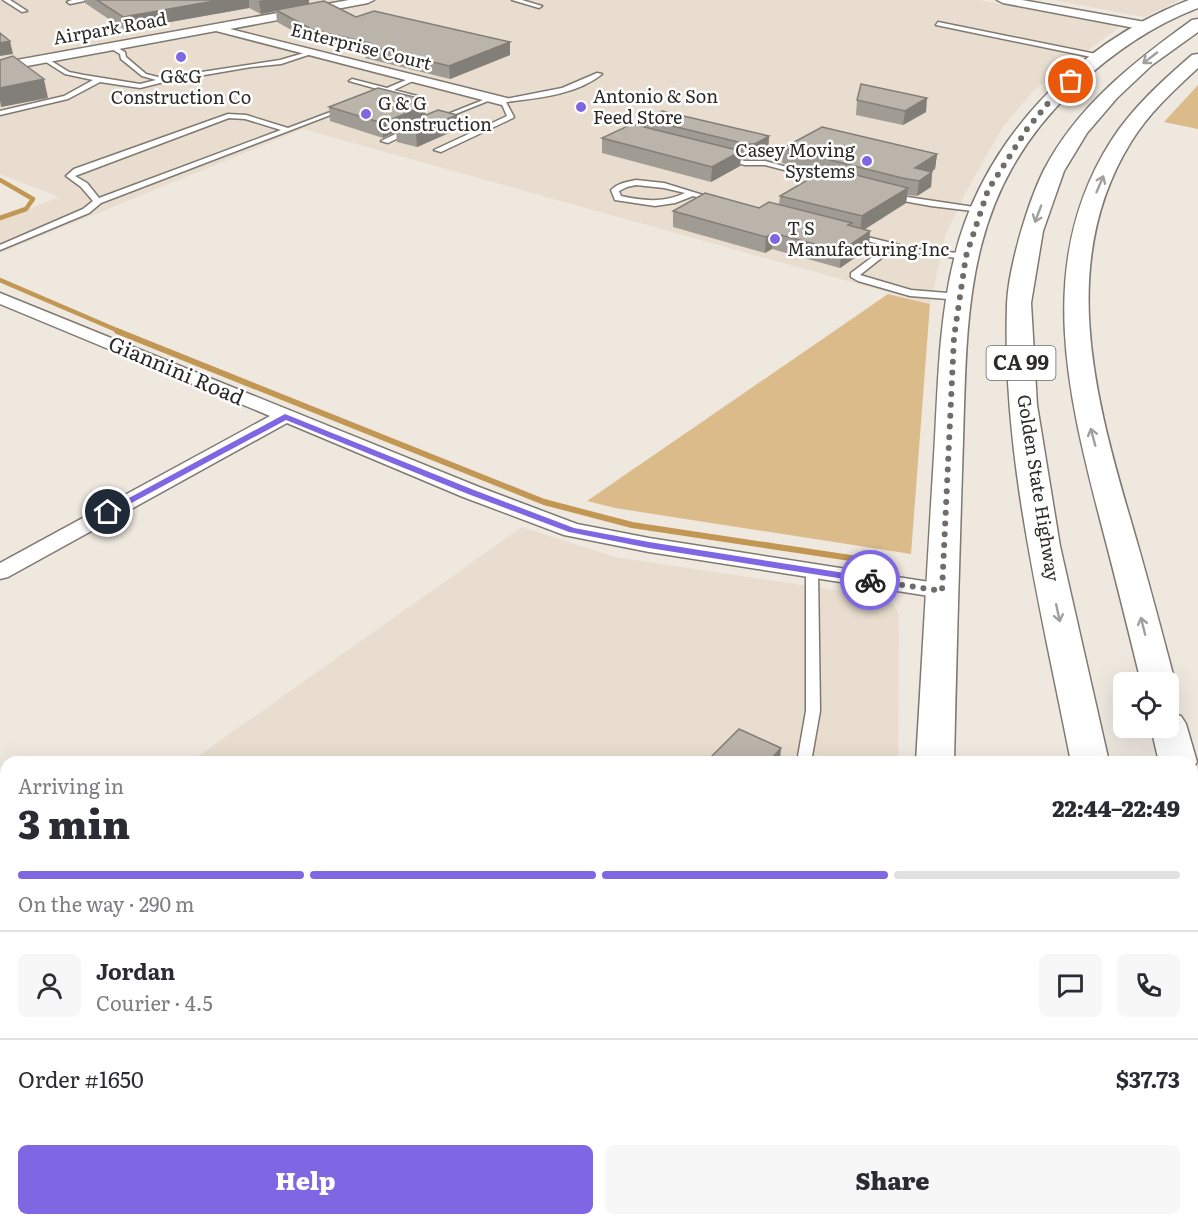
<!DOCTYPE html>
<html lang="en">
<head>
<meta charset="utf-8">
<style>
	body { margin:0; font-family:Literata,serif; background:#f7f7f7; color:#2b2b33; height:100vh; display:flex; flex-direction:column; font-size:22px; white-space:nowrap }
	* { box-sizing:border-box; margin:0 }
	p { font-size:20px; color:#7c7c81 }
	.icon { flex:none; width:33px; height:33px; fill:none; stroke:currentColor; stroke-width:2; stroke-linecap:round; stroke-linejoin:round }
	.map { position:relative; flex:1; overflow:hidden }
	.drawer { position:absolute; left:0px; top:756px; width:1198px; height:470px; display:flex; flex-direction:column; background:#fff; border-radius:18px 18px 0 0; box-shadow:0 6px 24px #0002 }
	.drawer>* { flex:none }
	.controls { position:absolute; left:1113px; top:672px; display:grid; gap:12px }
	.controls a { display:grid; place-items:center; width:66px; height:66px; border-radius:9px; background:#fff; box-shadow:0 6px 24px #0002; font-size:30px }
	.pin { position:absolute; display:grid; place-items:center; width:51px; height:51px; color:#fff; margin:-26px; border:3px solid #fff; border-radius:50%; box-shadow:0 2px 6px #0007 }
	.courier { position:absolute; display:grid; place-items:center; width:60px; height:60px; margin:-30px; border:4px solid #7f67e3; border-radius:50%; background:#fff; color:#222; box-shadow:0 2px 8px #0007 }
	.overview em { font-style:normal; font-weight:800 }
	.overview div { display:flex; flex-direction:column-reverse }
	.overview { display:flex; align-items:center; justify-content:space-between; height:102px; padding:0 18px }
	h1 { font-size:39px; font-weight:800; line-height:45px }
	.bar { display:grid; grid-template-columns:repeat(4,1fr); gap:9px 6px; align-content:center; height:72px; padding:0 18px }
	.bar i { height:8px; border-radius:4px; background:#e1e1e2 }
	.bar .on { background:#7f67e3 }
	.bar p { grid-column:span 4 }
	.line { display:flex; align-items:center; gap:15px; padding:0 18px; border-top:2px solid #e1e1e2 }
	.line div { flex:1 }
	.round { display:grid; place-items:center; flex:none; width:63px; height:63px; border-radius:9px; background:#f7f7f7 }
	.primary-button { display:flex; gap:12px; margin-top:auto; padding:12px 18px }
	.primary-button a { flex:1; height:69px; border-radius:9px; background:#7f67e3; color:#fff; font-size:24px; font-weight:800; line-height:69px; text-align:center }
	.primary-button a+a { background:#f7f7f7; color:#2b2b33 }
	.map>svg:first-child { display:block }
	.built { fill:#e8ddce }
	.green { fill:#dcbb8a }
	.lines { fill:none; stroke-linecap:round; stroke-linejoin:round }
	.stream-far1 { stroke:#c29753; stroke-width:4.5 }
	.stream { stroke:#c29753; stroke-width:6 }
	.lane-casing { stroke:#7f7971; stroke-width:3 }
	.street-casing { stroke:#7f7971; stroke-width:3 }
	.secondary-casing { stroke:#7f7971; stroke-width:3 }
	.highway-casing { stroke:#7f7971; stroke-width:3 }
	.lane { fill:#fff; fill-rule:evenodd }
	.street { fill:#fff; fill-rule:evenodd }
	.secondary { fill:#fff; fill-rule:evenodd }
	.highway { fill:#fff; fill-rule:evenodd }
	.rail { stroke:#4a4843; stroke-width:6 }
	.highway-bridge-casing { stroke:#7f7971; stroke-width:38; stroke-linecap:butt }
	.highway-bridge { stroke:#fff; stroke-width:35 }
	.wall { fill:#a09b93 }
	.shaded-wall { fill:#827e78 }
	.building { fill:#bab4ab; stroke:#827e78; stroke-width:1.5 }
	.oneway { stroke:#a09f9d }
	.route { fill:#7f67e3 }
	.done { stroke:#706c67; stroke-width:6; stroke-dasharray:0 10.8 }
	.poi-dot { fill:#7f67e3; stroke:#fff; stroke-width:2 }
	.labels { text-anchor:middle; stroke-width:5; stroke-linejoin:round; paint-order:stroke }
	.far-street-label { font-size:18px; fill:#2c2a26; stroke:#fff }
	.far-poi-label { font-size:18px; fill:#2c2a26; stroke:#fff; text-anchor:start }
	.shield { fill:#fff; stroke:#6b6a67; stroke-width:1.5 }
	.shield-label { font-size:20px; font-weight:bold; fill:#2c2a26 }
	.street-label { font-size:21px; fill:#2c2a26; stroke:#fff }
</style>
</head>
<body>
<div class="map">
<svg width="1198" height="1225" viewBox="0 0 1198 1225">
	<rect width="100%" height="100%" fill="#eee8df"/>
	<!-- built -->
	<g class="built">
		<path d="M0,0H978L1117,25L1118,28L1033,91L1002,128L965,194L946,234L930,304L303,129L0,253V220L59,197L0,174Z"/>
		<path d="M1053,0H1180L1144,17Z"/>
		<path d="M522,527L614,557L875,596L893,604L899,614L898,762H190Z"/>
		<path d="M471,1220H868L864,1225H479Z"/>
	</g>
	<!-- green -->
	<g class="green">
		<path d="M1198,85V129L1164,122Z"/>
		<path d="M888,294L930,304L911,554L615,508L587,501Z"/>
	</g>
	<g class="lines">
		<!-- stream-far1 -->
		<g class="stream-far1">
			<path d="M0,180L33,199L26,209L0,218"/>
			<path d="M0,280L121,332"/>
		</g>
		<!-- stream -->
		<path class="stream" d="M117,331L544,502L632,525L877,562"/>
		<!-- lane casing -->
		<g class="lane-casing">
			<g id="lane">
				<path d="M3,0H10L27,11L22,12Z"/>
				<path d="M89,0L70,4L67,2L72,0Z"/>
				<path d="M512,0H522L542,6L539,8Z"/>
				<path d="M938,22L1101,55L1104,57L1101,59L936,25Z"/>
				<path d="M110,46H114L125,52L126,57L146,74L162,78L280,60L311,51L314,53L281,64L251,67L164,82L140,88L100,82L68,99L0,115V111L64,96L93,80L65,74L43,60L42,59L45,57L69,72L84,75L140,84L156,80L142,76L121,59L120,54L110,48Z"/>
				<path d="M597,73L602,74C576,95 538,98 506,102L514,117L513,118L441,152L434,150L507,116L500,100L562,88Z"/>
				<path d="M413,77L416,79L415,80L394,90L425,98V100L388,92L371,97V95L381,90L349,81L352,79L387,88Z"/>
				<path d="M488,98L493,99L438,121L433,120Z"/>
				<path d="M341,108L346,109L101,203L89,213L0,250V245L83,209L93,201L81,187L66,176L74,169L228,114L246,115L288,128ZM229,118L245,119L281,130L99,198L87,183L75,176Z"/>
				<path d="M408,128L415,130L388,143L381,141Z"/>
				<path d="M724,156L745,161H765L834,180L830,182L765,165H745L724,160Z"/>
				<path d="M636,180L664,183L719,200L715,202L693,196L675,203L655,206L615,200L611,190C618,183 627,182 636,180ZM636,185L664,188L685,193C663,203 644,201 621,196L619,191L627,187Z"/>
				<path d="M887,194L981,208L985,210L981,212L931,206L887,198Z"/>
				<path d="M851,233L916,249L969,254V258L966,259L916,253L894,248L860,275L911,290L960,294L964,297L960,300L910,296L858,281L851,277V273L887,246L851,237Z"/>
				<path d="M812,568L818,571L820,711L811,762H797L806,711V571Z"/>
				<path d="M661,1220H688L690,1225H663Z"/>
				<path d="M764,1220H785L783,1225H762Z"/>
			</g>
		</g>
		<!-- street casing -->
		<g class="street-casing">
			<g id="street">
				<path d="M349,0H374L368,3L230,29L507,98L509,101L502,105L216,31L0,71V63Z"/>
				<path d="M997,0H1022L1145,22L1151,26L1145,30L1003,3Z"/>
				<path d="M0,293L479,487L577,524L649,538L942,584L950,586L954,591L950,596L942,598L649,552L564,535L463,497L287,423L8,577L0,579V563L270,416L0,304Z"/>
			</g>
		</g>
		<!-- secondary casing -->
		<g class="secondary-casing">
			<g id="secondary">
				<path d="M1189,0H1198V8C1151,26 1111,54 1074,89C957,201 968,323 962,472C959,569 956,665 954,762H916C922,665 927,568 933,472C938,401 937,328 954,259C982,141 1077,43 1189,0Z"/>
				<path d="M916,1220H968L966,1225H914Z"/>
			</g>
		</g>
		<!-- highway casing -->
		<g class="highway-casing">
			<g id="highway">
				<path d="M1198,19V32L1152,65L1117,98L1087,133L1064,171L1043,231L1031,303L1037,405L1060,546L1109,762H1071C1042,613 1002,458 1007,305C1008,269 1028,202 1044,170C1078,105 1134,62 1192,20Z"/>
				<path d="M1198,54V68C1174,90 1148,114 1131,142C1059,258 1093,390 1128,511C1145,568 1160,625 1175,682L1168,690V682H1141C1128,629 1115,576 1101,523C1068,395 1034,262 1111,141C1132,108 1162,81 1192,55Z"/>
				<path d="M1168,713L1181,716L1186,724L1197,762L1192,769V762H1159L1151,728H1168Z"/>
				<path d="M1192,1201L1198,1203V1225H1159L1158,1220H1192Z"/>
			</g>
		</g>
		<!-- lane -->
		<use href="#lane" class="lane"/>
		<!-- street -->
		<use href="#street" class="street"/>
		<!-- secondary -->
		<use href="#secondary" class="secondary"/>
		<!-- highway -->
		<use href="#highway" class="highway"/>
		<!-- rail -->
		<g class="rail">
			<path d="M1192,1039L1198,1029"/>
			<path d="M1089,1225L1092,1220"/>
		</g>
		<!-- highway-bridge casing -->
		<g class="highway-bridge-casing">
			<path id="highway-bridge" d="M1192,818L1198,839"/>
		</g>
		<!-- highway-bridge -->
		<use href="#highway-bridge" class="highway-bridge"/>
	</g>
	<!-- wall -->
	<g class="wall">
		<path d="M84,0H309V4L356,17L510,42V55L450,79L365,58V55L315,43L277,22L276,11L261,14L249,8L125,30L85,3Z"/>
		<path d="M422,99L423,106H425V115H457L458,129L417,147L397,142L396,132L383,138L330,121L329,107Z"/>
		<path d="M857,100L926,112L903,125L856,115Z"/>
		<path d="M644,119L769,136L768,151L754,159L741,158L740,166L711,182L602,153V138L644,127Z"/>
		<path d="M783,148L937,154L935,169L931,172H932L931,187L917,196L907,195L906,203L864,230L869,248L840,268L772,249L765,253L673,227V211L759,208L779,205L780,196L820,173L782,163Z"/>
	</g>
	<!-- shaded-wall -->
	<g class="shaded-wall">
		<path d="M220,0H249V8L125,30L123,17Z"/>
		<path d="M265,0H309V5L276,10V11L261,14L259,1Z"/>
		<path d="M10,41L13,54L0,56V43Z"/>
		<path d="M510,42V55L450,79L449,66Z"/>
		<path d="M44,79L48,98L1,107L0,101V88Z"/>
		<path d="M927,98L926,112L903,125L905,111Z"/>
		<path d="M422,99L423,107L425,106L426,121L396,127V132L383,138L382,123L412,103Z"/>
		<path d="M457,115L458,129L417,147L416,132Z"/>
		<path d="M769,136L768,151L754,159L755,144Z"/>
		<path d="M741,151L740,166L711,182L712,167Z"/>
		<path d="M937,154L935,169L917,181L915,168Z"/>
		<path d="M932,172L931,187L917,196L919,181Z"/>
		<path d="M908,188L906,203L860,232L862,216Z"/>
		<path d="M870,231L869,248L840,268L841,251Z"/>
		<path d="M773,233L772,249L765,253L766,237Z"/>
		<path d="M781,748L780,762H768Z"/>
	</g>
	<!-- building -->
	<g class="building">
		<path d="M97,0H220L123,17Z"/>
		<path d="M324,1L356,17L374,11L510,42L449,66L364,45L369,43L313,30L276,10Z"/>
		<path d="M0,33L10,41L0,43Z"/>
		<path d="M13,56L44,79L0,88V60Z"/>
		<path d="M861,84L927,98L905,111L857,100Z"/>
		<path d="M378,88L422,99L412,103L425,106L382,123L329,107Z"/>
		<path d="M438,110L457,115L416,132L396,127Z"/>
		<path d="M662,111L769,136L755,144H746L644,119Z"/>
		<path d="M632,124L741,151L712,167L602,138Z"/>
		<path d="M822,127L937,154L915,168L932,172L919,181L902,178L783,148Z"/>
		<path d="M828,168L908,188L862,216L780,196Z"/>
		<path d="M705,193L759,208L769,202L852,223L848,225L870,231L841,251L773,233L766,237L673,211Z"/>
		<path d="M739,729L781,748L768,762H706Z"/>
	</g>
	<!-- one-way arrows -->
	<defs><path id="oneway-shaft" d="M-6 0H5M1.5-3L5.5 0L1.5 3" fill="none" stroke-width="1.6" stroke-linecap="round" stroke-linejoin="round" transform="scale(1.5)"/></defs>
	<g class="oneway">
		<use href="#oneway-shaft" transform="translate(1150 58) rotate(142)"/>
		<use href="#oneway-shaft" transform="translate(1100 184) rotate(-67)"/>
		<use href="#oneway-shaft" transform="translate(1038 214) rotate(111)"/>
		<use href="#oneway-shaft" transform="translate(1093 437) rotate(-105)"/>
		<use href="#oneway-shaft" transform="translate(1058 613) rotate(78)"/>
		<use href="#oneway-shaft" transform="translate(1143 626) rotate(-104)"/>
	</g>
	<!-- route -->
	<path class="route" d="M285,414L474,490L574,528L649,542L870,577L875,580L870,583L649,548L569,532L468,494L286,420L111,514L103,512Z"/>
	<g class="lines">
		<!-- done -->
		<path class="done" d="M870,580L942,591L954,337L966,256L988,190L1027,129L1054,96L1071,81"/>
	</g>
	<!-- markers -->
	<g class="poi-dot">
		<circle cx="181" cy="57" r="6"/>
		<circle cx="581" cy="107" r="6"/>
		<circle cx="366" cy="114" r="6"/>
		<circle cx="867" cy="161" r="6"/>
		<circle cx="775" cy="239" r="6"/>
	</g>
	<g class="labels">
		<!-- far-street labels -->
		<g class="far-street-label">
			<text transform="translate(110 29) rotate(-10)" y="6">Airpark Road</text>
			<text transform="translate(361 47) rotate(14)" y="6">Enterprise Court</text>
			<text transform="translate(1038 488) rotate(81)" y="6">Golden State Highway</text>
		</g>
		<!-- far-poi labels -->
		<g class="far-poi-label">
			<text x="181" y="83" text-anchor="middle">G&amp;G<tspan x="181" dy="21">Construction Co</tspan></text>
			<text x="593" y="103">Antonio &amp; Son<tspan x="593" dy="21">Feed Store</tspan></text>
			<text x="378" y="110">G &amp; G<tspan x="378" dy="21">Construction</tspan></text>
			<text x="855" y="157" text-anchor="end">Casey Moving<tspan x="855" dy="21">Systems</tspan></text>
			<text x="787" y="235">T S<tspan x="787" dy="21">Manufacturing Inc</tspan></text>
		</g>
		<!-- shield labels -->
		<rect class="shield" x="986.5" y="346" width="69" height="34" rx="4.5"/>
		<g class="shield-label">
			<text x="1021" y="370">CA 99</text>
		</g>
		<!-- street labels -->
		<g class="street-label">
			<text transform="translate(176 371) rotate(23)" y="7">Giannini Road</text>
		</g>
	</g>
</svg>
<div class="controls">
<a><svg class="icon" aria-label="locate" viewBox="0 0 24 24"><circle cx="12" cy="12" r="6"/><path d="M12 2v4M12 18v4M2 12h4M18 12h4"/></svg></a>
</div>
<div class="pin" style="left:1071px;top:81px;background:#ea580c"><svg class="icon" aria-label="bag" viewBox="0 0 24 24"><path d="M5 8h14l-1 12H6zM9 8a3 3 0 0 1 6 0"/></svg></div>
<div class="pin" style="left:108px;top:512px;background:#1f2937"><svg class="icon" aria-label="home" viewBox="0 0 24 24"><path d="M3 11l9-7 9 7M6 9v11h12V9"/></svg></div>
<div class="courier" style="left:870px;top:580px"><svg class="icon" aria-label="bike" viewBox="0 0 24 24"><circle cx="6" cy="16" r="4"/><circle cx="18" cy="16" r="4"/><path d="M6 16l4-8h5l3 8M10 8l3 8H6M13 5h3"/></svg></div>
<section class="drawer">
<div class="overview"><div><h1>3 min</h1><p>Arriving in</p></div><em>22:44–22:49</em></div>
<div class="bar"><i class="on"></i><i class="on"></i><i class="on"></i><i></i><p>On the way · 290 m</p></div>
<div class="line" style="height:108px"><a class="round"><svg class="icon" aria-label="person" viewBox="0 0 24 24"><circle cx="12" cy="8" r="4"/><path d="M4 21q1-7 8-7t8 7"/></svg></a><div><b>Jordan</b><p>Courier · 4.5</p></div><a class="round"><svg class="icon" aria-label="chat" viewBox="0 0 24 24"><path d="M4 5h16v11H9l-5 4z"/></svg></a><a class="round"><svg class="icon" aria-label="phone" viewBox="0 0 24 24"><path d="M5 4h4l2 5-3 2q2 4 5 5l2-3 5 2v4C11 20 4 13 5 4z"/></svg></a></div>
<div class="line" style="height:78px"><div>Order #1650</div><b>$37.73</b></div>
<div class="primary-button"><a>Help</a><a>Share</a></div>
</section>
</div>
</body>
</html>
